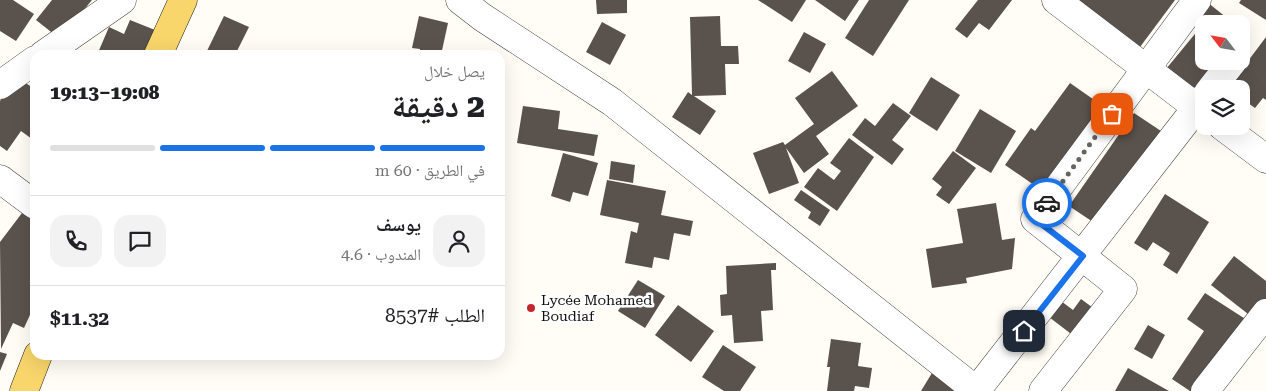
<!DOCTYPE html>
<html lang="ar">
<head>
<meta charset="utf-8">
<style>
	body { margin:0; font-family:"Roboto Serif","Noto Naskh Arabic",serif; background:#f2f2f2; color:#202124; direction:rtl; height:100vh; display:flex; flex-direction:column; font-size:19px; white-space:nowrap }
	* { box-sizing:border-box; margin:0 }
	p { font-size:16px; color:#757577 }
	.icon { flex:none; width:28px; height:28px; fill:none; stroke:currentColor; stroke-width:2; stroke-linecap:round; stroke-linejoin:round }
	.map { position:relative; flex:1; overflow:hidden; direction:ltr }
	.details { position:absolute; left:30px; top:50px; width:475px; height:310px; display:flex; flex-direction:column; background:#fff; border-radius:15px; box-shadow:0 5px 20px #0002; direction:rtl }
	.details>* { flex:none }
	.needle { width:32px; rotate:301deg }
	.controls { position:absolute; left:1195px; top:15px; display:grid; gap:10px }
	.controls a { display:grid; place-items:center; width:55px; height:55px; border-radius:10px; background:#fff; box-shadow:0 5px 20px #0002; font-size:25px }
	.pin { position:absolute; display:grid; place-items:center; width:42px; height:42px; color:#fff; margin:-21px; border-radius:10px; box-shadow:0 2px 8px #0006 }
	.courier { position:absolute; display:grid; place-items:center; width:50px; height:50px; margin:-25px; border:4px solid #1a73e8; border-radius:50%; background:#fff; color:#222; box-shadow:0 1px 6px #0007 }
	.overview em { font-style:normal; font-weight:800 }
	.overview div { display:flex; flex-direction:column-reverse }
	.overview { display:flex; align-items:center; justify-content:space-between; height:85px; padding:0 20px }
	h1 { font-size:32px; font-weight:800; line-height:38px }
	.bar { display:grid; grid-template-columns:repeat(4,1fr); gap:8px 5px; align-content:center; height:60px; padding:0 20px }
	.bar i { height:6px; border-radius:4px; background:#e0e0e0 }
	.bar .active { background:#1a73e8 }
	.bar p { grid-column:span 4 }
	.line { display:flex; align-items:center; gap:12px; padding:0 20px; border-top:1px solid #e0e0e0 }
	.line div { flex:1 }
	.round { display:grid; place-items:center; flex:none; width:52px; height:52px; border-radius:15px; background:#f2f2f2 }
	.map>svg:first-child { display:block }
	.building { fill:#5a524d }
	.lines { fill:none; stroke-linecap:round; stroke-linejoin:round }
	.minor-casing { stroke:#444; stroke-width:29 }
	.major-casing { stroke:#222; stroke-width:29 }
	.minor { stroke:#fff; stroke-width:28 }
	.major { stroke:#f9d66b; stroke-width:28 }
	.done { stroke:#646461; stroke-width:5; stroke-dasharray:0 9 }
	.route { stroke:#1a73e8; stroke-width:6 }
	.poi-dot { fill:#c4262e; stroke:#fff; stroke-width:2 }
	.labels { text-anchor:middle; stroke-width:5; stroke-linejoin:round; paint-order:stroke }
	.poi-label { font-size:14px; fill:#111; stroke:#fff; text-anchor:start }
</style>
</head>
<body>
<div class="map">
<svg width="1266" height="391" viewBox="0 0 1266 391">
	<rect width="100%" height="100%" fill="#fffdf5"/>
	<!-- building -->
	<g class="building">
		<path d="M0,0H13L34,14L16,41L0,31Z"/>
		<path d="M52,0H92L60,39L36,20Z"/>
		<path d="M596,0H627V13L597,14Z"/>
		<path d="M758,0H806L792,22Z"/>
		<path d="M815,0H859L845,21Z"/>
		<path d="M869,0H909L873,56L845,38Z"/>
		<path d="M978,0H1012L989,30L979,23L967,38L955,29Z"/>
		<path d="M1076,0H1175L1140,47Z"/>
		<path d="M1241,0H1266V20L1239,3Z"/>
		<path d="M1207,2L1227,18L1230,15L1241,24H1204V61H1225L1197,94L1166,69L1199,29L1191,22Z"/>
		<path d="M224,16L249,27L235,55H205Z"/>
		<path d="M419,16L448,23L441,55H419L420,49L412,48Z"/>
		<path d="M720,16L721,46H738L739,64H725L726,95L694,96L716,111L700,135L672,117L688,92L692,95L690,17Z"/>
		<path d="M130,20L155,30L144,55H97L109,27L124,34Z"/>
		<path d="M602,22L626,35L610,65L586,52Z"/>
		<path d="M1241,24L1250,31L1241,41Z"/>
		<path d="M804,32L826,44L810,73L788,61Z"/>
		<path d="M1266,37V100L1263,98L1255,108L1241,98V89H1227Z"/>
		<path d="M832,71L858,106L816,136L829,154L804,173L786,148L799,183L769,194L753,153L783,142L785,145L814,124L795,98Z"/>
		<path d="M16,77L35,89V134L32,139L21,131L7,151L0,146V101Z"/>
		<path d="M931,77L960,95L937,131L909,113Z"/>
		<path d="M1070,83L1100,104L1091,116L1103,125L1047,194L1005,165L1031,128L1035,131Z"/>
		<path d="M893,103L911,116L892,140L904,149L892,165L852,135L865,118L875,126Z"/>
		<path d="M523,106L560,111L558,129L598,135L594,156L517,143Z"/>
		<path d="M980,109L1016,131L991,173L955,151Z"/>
		<path d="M1134,113L1161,131L1096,224L1069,206Z"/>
		<path d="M849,138L874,157L837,211L804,187L818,168L834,180L841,171L830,163Z"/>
		<path d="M953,151L976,168L949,204L936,195L942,187L932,179Z"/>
		<path d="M563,153L598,163L588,196L573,192L570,202L551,196Z"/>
		<path d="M611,161L635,165L633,183L609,179Z"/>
		<path d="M607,180L666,191L661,215L693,221L690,236L674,233L669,260L654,257L652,268L625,263L631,231L637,233L639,223L600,215Z"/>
		<path d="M801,190L830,210L820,226L808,218L811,212L794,200Z"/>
		<path d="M1165,194L1209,222L1177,274L1163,265L1170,253L1153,242L1147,251L1134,243Z"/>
		<path d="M996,203L1002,240L1015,238L1012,269L966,278L967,283L932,288L926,249L963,243L957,209Z"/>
		<path d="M22,213L35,221V304L24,328L13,323L1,349L0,242Z"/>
		<path d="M1234,256L1266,281V310L1257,321L1211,285Z"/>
		<path d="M776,263V270H771L773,310L761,311L763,341L734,343L732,315L721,316L720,295L727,294L726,266Z"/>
		<path d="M638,280L665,296L645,328L618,311Z"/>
		<path d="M1205,293L1250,322L1207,391H1190L1172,379L1204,331L1187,319Z"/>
		<path d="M1081,299L1100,313L1079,340L1049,317L1061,301L1073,310Z"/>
		<path d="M678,305L714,331L691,362L655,335Z"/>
		<path d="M1148,325L1165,335L1152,359L1134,349Z"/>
		<path d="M831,339L861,343L858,366L872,368L869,388L855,386L854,391H827L830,367H827Z"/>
		<path d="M723,345L756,367L740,391H724L702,377Z"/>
		<path d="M0,352L7,354L0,371Z"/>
		<path d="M938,363L964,391H921Z"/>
		<path d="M1128,368L1169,391H1115Z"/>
	</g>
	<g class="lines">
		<!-- minor casing -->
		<g class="minor-casing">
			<g id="minor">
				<path d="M460,0L482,17L612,102L977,391"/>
				<path d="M1056,0L1204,113"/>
				<path d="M43,55L122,0"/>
				<path d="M0,85L35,60"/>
				<path d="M1211,89L1233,61"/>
				<path d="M1222,126L1266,159"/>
				<path d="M0,179L35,205"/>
				<path d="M976,391L1204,98"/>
				<path d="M1043,391L1123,289L1035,219L1197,0"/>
				<path d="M1205,391L1266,313"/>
			</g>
		</g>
		<!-- major casing -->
		<g class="major-casing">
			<g id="major">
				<path d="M158,55L183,0"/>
				<path d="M24,391L38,355"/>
			</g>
		</g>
		<!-- minor -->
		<use href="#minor" class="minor"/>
		<!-- major -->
		<use href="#major" class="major"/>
	</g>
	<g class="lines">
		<!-- done -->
		<path class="done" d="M1047,203L1112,114"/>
		<!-- route -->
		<path class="route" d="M1024,331L1083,256L1035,219L1047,203"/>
	</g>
	<!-- markers -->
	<circle class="poi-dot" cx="531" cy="308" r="5"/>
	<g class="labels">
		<!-- poi labels -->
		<g class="poi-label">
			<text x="541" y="305">Lycée Mohamed<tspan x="541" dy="16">Boudiaf</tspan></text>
		</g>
	</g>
</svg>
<div class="controls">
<a><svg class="needle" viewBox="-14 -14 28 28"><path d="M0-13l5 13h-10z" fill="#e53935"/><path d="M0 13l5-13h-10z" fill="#757577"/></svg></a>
<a><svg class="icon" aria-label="layers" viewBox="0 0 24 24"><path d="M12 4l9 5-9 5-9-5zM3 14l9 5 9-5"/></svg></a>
</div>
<div class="pin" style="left:1112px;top:114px;background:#ea580c"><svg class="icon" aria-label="bag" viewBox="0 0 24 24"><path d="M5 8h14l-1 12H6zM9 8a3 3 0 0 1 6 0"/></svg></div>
<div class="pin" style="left:1024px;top:331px;background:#1f2937"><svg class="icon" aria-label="home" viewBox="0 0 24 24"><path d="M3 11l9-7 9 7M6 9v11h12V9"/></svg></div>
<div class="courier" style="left:1047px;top:203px"><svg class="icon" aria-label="car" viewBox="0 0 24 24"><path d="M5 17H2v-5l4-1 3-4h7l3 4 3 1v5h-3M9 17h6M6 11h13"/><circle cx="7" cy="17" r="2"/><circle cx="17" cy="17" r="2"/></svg></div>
<section class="details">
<div class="overview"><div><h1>2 دقيقة</h1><p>يصل خلال</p></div><em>19:08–19:13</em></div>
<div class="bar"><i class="active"></i><i class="active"></i><i class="active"></i><i></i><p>في الطريق · 60 m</p></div>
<div class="line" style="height:90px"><a class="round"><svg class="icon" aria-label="person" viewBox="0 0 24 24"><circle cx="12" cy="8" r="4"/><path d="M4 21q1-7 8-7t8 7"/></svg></a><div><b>يوسف</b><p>المندوب · 4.6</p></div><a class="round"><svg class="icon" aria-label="chat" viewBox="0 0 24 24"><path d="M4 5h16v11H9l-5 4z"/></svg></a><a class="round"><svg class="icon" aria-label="phone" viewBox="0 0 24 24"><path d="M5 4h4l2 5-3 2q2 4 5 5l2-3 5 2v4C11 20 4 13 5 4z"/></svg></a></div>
<div class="line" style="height:65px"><div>الطلب #8537</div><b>$11.32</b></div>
</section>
</div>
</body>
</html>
